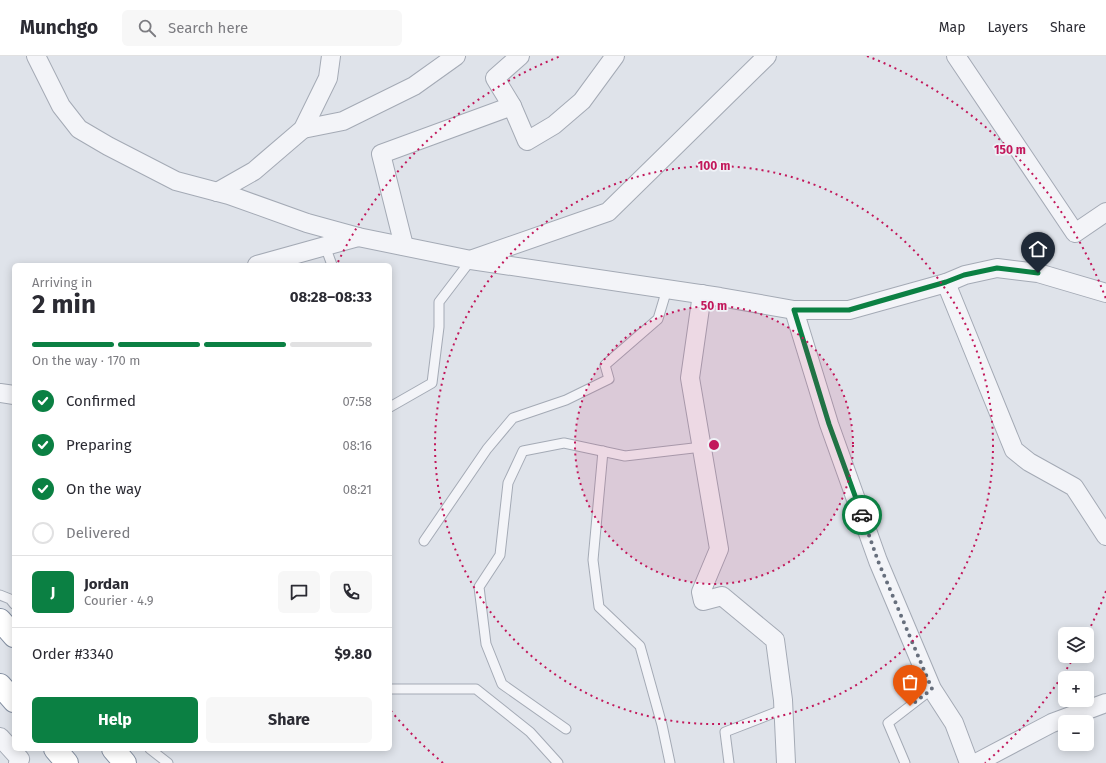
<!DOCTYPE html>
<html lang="en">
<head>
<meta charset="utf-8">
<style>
	body { margin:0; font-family:"Fira Sans",sans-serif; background:#f7f7f7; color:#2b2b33; height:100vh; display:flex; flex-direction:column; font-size:15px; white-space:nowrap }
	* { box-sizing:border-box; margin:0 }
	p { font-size:13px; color:#7c7c81 }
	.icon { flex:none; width:22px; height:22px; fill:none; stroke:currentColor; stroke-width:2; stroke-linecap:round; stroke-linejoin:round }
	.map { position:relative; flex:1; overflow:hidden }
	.drawer { position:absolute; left:12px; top:207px; width:380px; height:488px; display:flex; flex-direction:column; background:#fff; border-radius:6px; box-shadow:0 2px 10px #0003 }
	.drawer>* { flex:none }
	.buttons { position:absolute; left:1058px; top:571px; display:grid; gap:8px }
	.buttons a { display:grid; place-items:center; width:36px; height:36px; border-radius:6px; background:#fff; box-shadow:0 2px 10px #0003; font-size:20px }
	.pin { position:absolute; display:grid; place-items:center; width:34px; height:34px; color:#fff; margin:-41px -17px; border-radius:50% 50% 50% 0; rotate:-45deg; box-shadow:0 0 4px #0007 }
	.pin .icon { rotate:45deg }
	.courier { position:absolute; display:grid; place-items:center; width:40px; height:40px; margin:-20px; border:3px solid #0b8043; border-radius:50%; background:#fff; color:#222; box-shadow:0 1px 5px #0007 }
	.head em { font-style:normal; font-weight:700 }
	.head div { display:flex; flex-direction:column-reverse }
	.head { display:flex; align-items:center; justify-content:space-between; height:68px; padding:0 20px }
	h1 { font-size:26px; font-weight:700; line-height:30px }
	.bar { display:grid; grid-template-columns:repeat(4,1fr); gap:6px 4px; align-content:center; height:48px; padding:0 20px }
	.bar i { height:5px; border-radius:3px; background:#e1e1e2 }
	.bar .on { background:#0b8043 }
	.bar p { grid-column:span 4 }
	.line { display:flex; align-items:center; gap:10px; padding:0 20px; border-top:1px solid #e1e1e2 }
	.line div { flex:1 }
	.round { display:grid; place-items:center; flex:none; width:42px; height:42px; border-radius:6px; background:#f7f7f7 }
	ol { padding:0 20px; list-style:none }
	li { display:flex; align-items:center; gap:12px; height:44px }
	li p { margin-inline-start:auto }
	li .icon { padding:4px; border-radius:50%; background:#0b8043; color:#fff; stroke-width:4 }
	li:last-child { color:#7c7c81 }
	li i { width:22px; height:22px; border:2px solid #e1e1e2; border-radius:50% }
	.button { display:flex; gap:8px; margin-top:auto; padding:8px 20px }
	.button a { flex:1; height:46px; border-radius:6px; background:#0b8043; color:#fff; font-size:16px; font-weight:700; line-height:46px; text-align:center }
	.button a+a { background:#f7f7f7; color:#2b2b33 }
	header { display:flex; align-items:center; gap:24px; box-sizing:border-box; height:56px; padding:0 20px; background:#fff; border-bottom:1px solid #e1e1e2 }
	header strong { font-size:19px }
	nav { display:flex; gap:22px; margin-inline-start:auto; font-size:14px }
	.search { width:280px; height:36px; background:#f7f7f7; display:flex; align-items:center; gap:10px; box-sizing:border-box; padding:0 14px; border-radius:6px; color:#7c7c81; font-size:15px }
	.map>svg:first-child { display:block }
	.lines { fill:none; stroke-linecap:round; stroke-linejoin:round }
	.lane-casing { stroke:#a4aab5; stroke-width:11 }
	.street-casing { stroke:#a4aab5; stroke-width:20 }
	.highway-casing { stroke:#8590a2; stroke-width:24 }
	.lane { stroke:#f3f4f8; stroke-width:9 }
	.street { stroke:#f3f4f8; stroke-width:18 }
	.highway { stroke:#fff; stroke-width:22 }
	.done { stroke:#676f7d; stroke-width:4; stroke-dasharray:0 7.2 }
	.route { stroke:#0b8043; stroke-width:5 }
	.ring { fill:none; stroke:#c2185b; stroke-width:2; stroke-dasharray:2 4 }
	.centre { fill:#c2185b; stroke:#eff2f7; stroke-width:2 }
	.ring-label { font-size:12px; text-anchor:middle; font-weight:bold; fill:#c2185b; stroke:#eff2f7; stroke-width:3.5; stroke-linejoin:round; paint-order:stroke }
</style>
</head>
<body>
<header>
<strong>Munchgo</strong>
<div class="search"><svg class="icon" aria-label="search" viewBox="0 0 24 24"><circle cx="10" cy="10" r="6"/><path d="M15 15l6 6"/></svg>Search here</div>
<nav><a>Map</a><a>Layers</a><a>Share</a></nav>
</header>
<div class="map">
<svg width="1106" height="707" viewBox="0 0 1106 707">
	<rect width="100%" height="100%" fill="#dfe3ea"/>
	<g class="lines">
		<!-- lane casing -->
		<g class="lane-casing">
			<g id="lane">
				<path d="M325,190L332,209"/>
				<path d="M390,351L432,327L439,271V246L471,204"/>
				<path d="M603,395L593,504L599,551L640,590L662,669L670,707"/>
				<path d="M424,485L487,393L513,362L566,344L609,323L605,309L658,263L667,233"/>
				<path d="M0,539L10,543L14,548"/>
				<path d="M390,633H476L530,676L558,707"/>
				<path d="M566,673L502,628L486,588L479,531L500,499L508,427L523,395L564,387L625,400L702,391"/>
				<path d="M150,693L168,707"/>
				<path d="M729,707L725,676L784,653"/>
				<path d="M905,707L888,667L932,633"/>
			</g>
		</g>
		<!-- street casing -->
		<g class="street-casing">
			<g id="street">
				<path d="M36,0L61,50L79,73L108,90L176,125L229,139L307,167L358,181L471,204L720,241L794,254H849L946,227L965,219L997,212L1038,217L1106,237"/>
				<path d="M956,0L1075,177L1106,156"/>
				<path d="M512,50L495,22L520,0"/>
				<path d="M303,73L343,65L414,30L456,0"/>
				<path d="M217,136L254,115L303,73L328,22L331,0"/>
				<path d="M404,190L381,98L512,50L527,85L554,69L582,45L615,0"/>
				<path d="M473,203L608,156L767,0"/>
				<path d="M257,209L358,181"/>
				<path d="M946,227L1014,394L1029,406L1074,431L1106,480"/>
				<path d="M702,238L690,322L719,493L701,536L703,545L722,540L775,584L783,644L786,707"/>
				<path d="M794,254L829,368L878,505L932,633L954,667L969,707"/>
				<path d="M0,337L14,339"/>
				<path d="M0,681L20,703L18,707"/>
				<path d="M976,707L1052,667L1106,647"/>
			</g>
		</g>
		<!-- highway casing -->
		<g class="highway-casing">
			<g id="highway">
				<path d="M0,564L14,580"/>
				<path d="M0,629L14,645"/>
				<path d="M55,693L67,707"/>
				<path d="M113,693L125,707"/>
			</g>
		</g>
		<!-- lane -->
		<use href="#lane" class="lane"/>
		<!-- street -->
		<use href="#street" class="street"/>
		<!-- highway -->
		<use href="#highway" class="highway"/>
	</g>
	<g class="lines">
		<!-- done -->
		<path class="done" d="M862,459L878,505L932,633L910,650"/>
		<!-- route -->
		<path class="route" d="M862,459L829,368L794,254H849L946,226L964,219L997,212L1038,217"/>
	</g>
	<!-- distance rings -->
	<circle cx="714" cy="389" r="139" fill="#c2185b" fill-opacity=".12"/>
	<g class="ring">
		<circle cx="714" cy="389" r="139"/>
		<circle cx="714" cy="389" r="279"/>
		<path d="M1106 535A418 418 0 0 1 1088 576M1074 601A418 418 0 0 1 985 707M443 707A418 418 0 0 1 391 655M338 206A418 418 0 0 1 561 0M867 0A418 418 0 0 1 1106 243"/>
	</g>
	<circle cx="714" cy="389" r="6" class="centre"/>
	<g class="ring-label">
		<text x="1010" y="98">150 m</text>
		<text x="714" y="114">100 m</text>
		<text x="714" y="254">50 m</text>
	</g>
</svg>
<div class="buttons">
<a><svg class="icon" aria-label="layers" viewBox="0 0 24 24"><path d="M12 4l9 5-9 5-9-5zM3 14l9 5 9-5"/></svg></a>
<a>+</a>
<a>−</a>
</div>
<div class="pin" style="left:910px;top:650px;background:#ea580c"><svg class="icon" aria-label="bag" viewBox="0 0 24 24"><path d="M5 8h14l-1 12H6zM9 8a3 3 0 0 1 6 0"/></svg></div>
<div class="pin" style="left:1038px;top:217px;background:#1f2937"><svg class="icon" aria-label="home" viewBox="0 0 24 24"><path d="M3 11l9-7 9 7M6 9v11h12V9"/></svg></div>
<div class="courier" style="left:862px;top:459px"><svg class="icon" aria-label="car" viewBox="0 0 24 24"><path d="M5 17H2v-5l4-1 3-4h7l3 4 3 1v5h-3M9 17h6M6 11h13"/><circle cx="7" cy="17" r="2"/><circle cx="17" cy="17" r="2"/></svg></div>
<section class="drawer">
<div class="head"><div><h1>2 min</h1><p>Arriving in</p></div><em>08:28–08:33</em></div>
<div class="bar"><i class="on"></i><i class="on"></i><i class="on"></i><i></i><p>On the way · 170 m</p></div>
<ol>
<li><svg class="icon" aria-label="check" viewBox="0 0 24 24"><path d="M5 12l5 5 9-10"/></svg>Confirmed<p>07:58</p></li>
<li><svg class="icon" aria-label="check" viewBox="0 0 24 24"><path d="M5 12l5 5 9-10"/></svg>Preparing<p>08:16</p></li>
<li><svg class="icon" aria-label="check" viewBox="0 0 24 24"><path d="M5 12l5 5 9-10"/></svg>On the way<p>08:21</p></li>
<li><i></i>Delivered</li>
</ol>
<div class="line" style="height:72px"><b class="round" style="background:#0b8043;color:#fff">J</b><div><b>Jordan</b><p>Courier · 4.9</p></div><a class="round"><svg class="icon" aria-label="chat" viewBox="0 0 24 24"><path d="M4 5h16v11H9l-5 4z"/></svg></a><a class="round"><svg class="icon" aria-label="phone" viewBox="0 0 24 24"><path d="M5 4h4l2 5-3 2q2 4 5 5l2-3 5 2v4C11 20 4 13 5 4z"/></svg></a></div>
<div class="line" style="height:52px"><div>Order #3340</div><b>$9.80</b></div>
<div class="button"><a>Help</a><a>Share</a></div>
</section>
</div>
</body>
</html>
